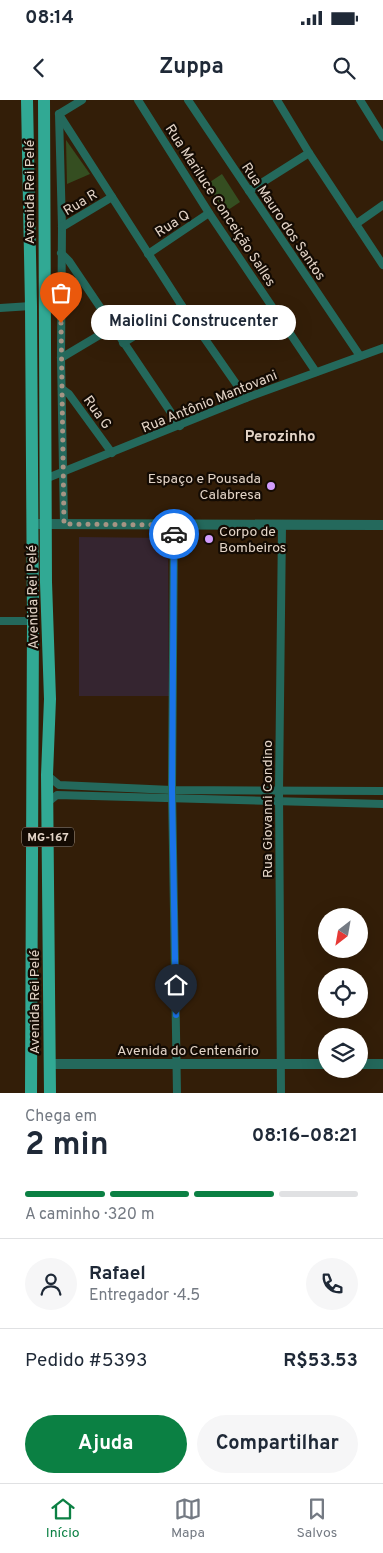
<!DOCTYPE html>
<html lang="pt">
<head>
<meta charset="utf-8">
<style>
	body { margin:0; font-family:Overpass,sans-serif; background:#f6f6f7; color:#1f2937; height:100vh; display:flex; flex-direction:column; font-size:19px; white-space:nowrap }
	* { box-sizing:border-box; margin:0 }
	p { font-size:16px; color:#747a83 }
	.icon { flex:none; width:28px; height:28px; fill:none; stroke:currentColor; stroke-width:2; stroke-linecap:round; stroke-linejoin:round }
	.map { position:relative; height:993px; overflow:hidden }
	.side { display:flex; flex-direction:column; background:#fff; flex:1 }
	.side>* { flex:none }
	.needle { width:32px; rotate:211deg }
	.tools { position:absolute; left:318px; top:808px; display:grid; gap:10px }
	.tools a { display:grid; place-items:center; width:50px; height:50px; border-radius:50%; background:#fff; box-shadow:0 5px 20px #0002; font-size:25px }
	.pin { position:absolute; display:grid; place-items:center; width:42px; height:42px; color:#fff; margin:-51px -21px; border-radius:50% 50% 50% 0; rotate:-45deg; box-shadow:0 0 5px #0007 }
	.pin .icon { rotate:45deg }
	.courier { position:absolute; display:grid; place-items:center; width:50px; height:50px; margin:-25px; border:4px solid #1a73e8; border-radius:50%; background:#fff; color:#222; box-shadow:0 1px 6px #0007 }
	.bubble { position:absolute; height:35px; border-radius:18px; background:#fff; box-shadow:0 5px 20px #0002; font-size:16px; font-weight:700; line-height:35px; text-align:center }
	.head em { font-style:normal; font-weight:700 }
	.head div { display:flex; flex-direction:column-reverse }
	.head { display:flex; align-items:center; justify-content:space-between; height:85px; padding:0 25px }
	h1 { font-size:32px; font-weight:700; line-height:38px }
	.bar { display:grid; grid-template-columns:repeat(4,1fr); gap:8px 5px; align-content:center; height:60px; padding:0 25px }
	.bar i { height:6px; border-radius:4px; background:#e0e1e3 }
	.bar .selected { background:#0b8043 }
	.bar p { grid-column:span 4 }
	.line { display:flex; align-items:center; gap:12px; padding:0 25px; border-top:1px solid #e0e1e3 }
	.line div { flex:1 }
	.round { display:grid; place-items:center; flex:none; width:52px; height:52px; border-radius:26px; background:#f6f6f7 }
	.primary-button { display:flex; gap:10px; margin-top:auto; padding:10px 25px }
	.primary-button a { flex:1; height:58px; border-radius:30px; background:#0b8043; color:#fff; font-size:20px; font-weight:700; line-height:58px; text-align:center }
	.primary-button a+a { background:#f6f6f7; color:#1f2937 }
	.status { display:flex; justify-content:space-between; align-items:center; height:35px; padding:0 25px; background:#fff; direction:ltr }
	.status svg { height:14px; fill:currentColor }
	header { display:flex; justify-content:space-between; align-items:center; height:65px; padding:0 25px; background:#fff; font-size:22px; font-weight:700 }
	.menu { display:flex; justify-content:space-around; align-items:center; height:70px; border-top:1px solid #e0e1e3; background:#fff; font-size:14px; color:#747a83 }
	.menu a { display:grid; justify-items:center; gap:2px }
	.menu .selected { color:#0b8043 }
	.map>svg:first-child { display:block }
	.commercial { fill:#352530 }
	.green { fill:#354e21 }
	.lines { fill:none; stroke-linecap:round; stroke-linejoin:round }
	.minor { stroke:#24695c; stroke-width:8 }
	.tertiary { stroke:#24695c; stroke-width:10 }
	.primary { stroke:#31a994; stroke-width:12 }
	.done { stroke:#a59484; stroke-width:5; stroke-dasharray:0 9 }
	.route { stroke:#1a73e8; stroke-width:6 }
	.poi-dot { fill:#d29cfd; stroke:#140b03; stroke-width:2 }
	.labels { text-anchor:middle; stroke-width:4.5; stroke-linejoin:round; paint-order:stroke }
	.shield { fill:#140b03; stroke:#a5988c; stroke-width:1 }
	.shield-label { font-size:12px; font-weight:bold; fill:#e3d4c7 }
	.street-label { font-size:14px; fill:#e3d4c7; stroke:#140b03 }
	.poi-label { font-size:14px; fill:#e3d4c7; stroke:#140b03; text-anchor:end }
	.neighbourhood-label { font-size:15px; font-weight:bold; fill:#e3d4c7; stroke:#140b03 }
</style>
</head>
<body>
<div class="status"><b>08:14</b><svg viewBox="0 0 49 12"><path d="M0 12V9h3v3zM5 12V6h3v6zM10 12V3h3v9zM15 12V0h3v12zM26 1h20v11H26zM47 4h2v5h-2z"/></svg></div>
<header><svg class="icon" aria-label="back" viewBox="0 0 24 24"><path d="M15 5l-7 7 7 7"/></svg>Zuppa<svg class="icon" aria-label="search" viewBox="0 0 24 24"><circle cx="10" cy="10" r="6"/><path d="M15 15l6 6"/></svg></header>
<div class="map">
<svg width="383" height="993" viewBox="0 0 383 993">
	<rect width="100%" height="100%" fill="#331e08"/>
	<!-- commercial -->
	<path class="commercial" d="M79,437L168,438L169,596H79Z"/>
	<!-- green -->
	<g class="green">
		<path d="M66,40L90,74L67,84Z"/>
		<path d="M222,74L240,102L225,112L207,84Z"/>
	</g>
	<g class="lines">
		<!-- minor -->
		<g class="minor">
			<path d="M138,0L209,113L316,272"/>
			<path d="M188,0L360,256"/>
			<path d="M277,0L309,53L383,165"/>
			<path d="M360,0L383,37"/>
			<path d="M59,14L62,127L61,258L64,424"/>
			<path d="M59,14L82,0"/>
			<path d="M60,16L182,206L246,298"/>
			<path d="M249,91L309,53"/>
			<path d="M356,124L383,105"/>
			<path d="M62,127L112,97"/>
			<path d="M61,153L69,161L180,326"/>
			<path d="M148,154L209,113"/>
			<path d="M0,208L31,206"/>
			<path d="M123,243L182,206"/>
			<path d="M61,258L113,227"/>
			<path d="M62,289L69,294L112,353"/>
			<path d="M45,379L246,298L383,248"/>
			<path d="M174,425L172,690L177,993"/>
			<path d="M0,521H33"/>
			<path d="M47,675L59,685L172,690L383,691"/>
			<path d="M47,703L57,695L383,704"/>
			<path d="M281,993L279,691L282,425"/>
		</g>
		<!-- tertiary -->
		<g class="tertiary">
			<path d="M39,424L383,425"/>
			<path d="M50,964H326"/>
			<path d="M359,964H383"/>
		</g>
		<!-- primary -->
		<g class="primary">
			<path d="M27,0L31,206L33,521L31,993"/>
			<path d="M44,0L46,482L50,599L47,675L50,993"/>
		</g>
	</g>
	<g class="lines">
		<!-- done -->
		<path class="done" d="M61,223L64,424L174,425V434"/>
		<!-- route -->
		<path class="route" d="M174,434L172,690L176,915"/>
	</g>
	<!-- markers -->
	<g class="poi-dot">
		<circle cx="271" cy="386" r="5"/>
		<circle cx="209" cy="439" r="5"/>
	</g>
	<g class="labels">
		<!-- shield labels -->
		<rect class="shield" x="22" y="727.5" width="52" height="19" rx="4"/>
		<g class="shield-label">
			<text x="48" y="741">MG-167</text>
		</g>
		<!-- street labels -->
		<g class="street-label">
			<text transform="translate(29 92) rotate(-90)" y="5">Avenida Rei Pelé</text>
			<text transform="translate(80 102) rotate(-31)" y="5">Rua R</text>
			<text transform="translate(221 105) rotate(57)" y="5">Rua Mariluce Conceição Salles</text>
			<text transform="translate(284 121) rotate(56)" y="5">Rua Mauro dos Santos</text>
			<text transform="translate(172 123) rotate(-33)" y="5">Rua Q</text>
			<text transform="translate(209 301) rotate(-22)" y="5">Rua Antônio Mantovani</text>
			<text transform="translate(98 312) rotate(54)" y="5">Rua G</text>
			<text transform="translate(32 497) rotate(-91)" y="5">Avenida Rei Pelé</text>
			<text transform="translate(267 709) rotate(-90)" y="5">Rua Giovanni Condino</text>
			<text transform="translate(34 902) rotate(-90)" y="5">Avenida Rei Pelé</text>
			<text x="188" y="955">Avenida do Centenário</text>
		</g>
		<!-- poi labels -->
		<g class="poi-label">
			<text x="261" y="383">Espaço e Pousada<tspan x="261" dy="16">Calabresa</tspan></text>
			<text x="219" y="436" text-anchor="start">Corpo de<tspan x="219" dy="16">Bombeiros</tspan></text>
		</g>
		<!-- neighbourhood labels -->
		<g class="neighbourhood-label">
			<text x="280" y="341">Perozinho</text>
		</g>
	</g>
</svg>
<div class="tools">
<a><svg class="needle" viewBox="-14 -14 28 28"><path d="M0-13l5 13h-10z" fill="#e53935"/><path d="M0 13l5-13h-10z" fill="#747a83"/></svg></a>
<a><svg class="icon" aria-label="locate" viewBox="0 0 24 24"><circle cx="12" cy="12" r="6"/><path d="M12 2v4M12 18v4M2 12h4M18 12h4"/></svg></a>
<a><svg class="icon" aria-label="layers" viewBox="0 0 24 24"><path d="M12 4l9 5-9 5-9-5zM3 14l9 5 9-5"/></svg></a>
</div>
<div class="pin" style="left:61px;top:223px;background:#ea580c"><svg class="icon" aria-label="bag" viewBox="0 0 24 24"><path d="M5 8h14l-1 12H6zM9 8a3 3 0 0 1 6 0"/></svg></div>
<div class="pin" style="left:176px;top:915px;background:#1f2937"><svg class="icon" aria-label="home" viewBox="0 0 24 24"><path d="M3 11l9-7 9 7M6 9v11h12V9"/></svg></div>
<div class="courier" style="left:174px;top:434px"><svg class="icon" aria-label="car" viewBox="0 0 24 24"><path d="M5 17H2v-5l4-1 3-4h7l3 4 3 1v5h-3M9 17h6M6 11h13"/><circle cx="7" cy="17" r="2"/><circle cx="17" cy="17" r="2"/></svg></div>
<div class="bubble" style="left:91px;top:205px;width:205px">Maiolini Construcenter</div>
</div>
<section class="side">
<div class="head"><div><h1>2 min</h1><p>Chega em</p></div><em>08:16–08:21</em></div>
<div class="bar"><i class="selected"></i><i class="selected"></i><i class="selected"></i><i></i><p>A caminho · 320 m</p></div>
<div class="line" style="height:90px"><a class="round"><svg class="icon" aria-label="person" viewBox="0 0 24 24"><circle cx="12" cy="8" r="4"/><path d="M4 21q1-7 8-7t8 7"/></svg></a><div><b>Rafael</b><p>Entregador · 4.5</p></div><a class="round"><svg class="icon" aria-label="phone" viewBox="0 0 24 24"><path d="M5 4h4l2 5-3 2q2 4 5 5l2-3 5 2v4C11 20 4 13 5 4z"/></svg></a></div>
<div class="line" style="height:65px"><div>Pedido #5393</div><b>R$53.53</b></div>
<div class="primary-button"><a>Ajuda</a><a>Compartilhar</a></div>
</section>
<nav class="menu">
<a class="selected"><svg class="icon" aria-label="home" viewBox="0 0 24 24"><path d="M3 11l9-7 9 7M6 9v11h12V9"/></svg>Início</a>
<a><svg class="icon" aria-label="map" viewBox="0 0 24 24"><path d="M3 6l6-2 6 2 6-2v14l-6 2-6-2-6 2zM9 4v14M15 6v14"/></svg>Mapa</a>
<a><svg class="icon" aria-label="saved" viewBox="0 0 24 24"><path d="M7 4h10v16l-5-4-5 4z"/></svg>Salvos</a>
</nav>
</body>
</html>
